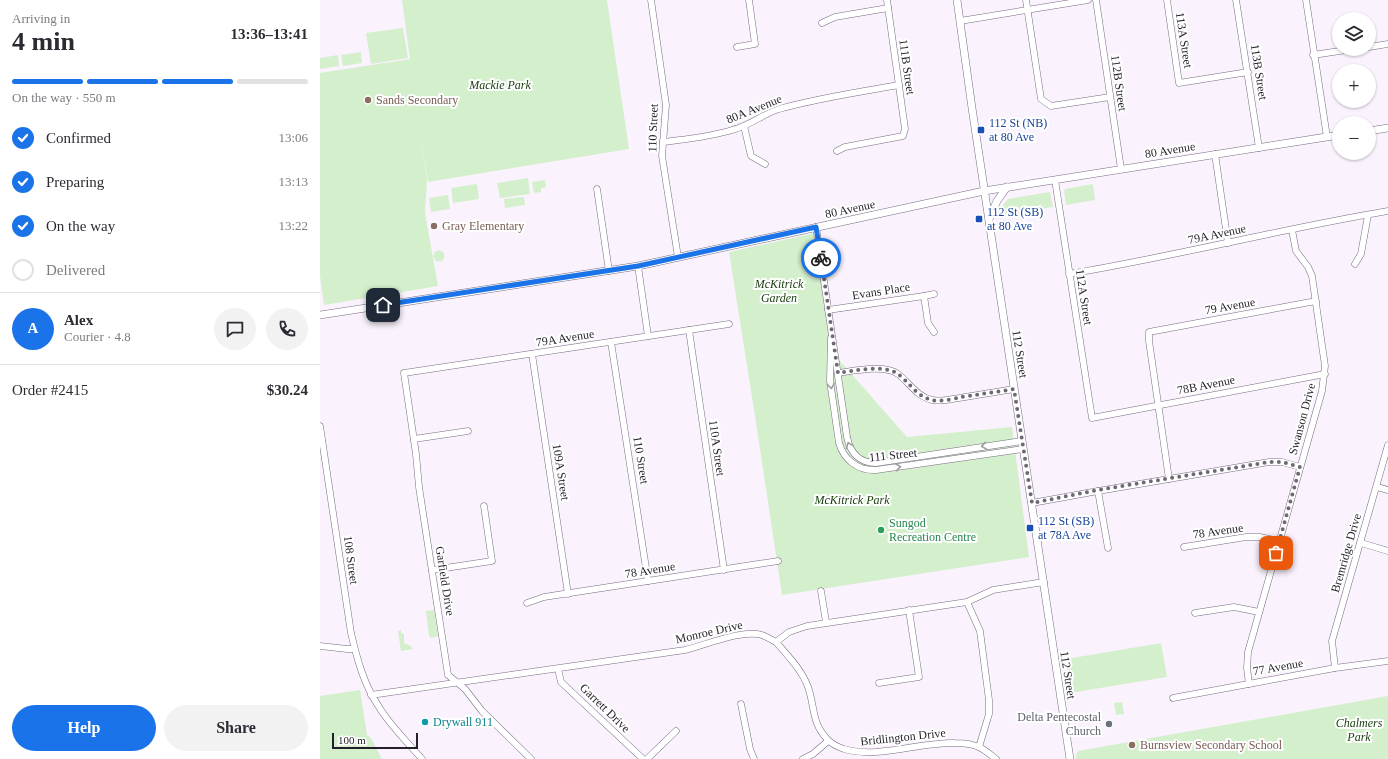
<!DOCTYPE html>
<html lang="en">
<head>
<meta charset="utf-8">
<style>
	body { margin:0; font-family:"Times New Roman",serif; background:#f2f2f3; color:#2b2b33; height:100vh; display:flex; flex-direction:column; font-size:15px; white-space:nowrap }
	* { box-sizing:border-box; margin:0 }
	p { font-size:13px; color:#7c7c81 }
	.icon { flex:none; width:22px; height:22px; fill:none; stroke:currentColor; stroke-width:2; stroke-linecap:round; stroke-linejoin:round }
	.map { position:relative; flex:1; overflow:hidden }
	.drawer { display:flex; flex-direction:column; background:#fff; width:320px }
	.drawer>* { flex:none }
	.tools { position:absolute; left:1012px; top:12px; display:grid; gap:8px }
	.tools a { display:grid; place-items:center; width:44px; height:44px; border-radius:50%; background:#fff; box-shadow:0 1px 3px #0004; font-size:20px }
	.scale { position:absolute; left:12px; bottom:10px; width:86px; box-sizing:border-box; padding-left:4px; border:2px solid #241f28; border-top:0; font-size:11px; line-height:14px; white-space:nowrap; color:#241f28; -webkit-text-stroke:3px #fff; paint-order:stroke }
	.pin { position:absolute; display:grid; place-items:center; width:34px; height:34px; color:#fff; margin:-17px; border-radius:8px; box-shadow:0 2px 6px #0006 }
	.courier { position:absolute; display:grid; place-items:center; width:40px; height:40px; margin:-20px; border:3px solid #1a73e8; border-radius:50%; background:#fff; color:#222; box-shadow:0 1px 5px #0007 }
	.summary em { font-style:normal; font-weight:700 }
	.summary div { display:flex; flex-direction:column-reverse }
	.summary { display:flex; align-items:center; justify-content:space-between; height:68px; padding:0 12px }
	h1 { font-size:26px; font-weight:700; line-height:30px }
	.bar { display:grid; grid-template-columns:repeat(4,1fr); gap:6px 4px; align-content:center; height:48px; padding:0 12px }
	.bar i { height:5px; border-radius:3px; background:#e1e1e2 }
	.bar .current { background:#1a73e8 }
	.bar p { grid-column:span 4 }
	.line { display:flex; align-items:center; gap:10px; padding:0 12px; border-top:1px solid #e1e1e2 }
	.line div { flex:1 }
	.round { display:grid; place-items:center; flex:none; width:42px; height:42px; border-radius:21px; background:#f2f2f3 }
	ol { padding:0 12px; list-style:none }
	li { display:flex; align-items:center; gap:12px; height:44px }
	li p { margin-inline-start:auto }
	li .icon { padding:4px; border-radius:50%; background:#1a73e8; color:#fff; stroke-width:4 }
	li:last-child { color:#7c7c81 }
	li i { width:22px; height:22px; border:2px solid #e1e1e2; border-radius:50% }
	.button { display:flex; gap:8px; margin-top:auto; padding:8px 12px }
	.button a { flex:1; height:46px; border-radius:24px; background:#1a73e8; color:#fff; font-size:16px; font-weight:700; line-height:46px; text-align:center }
	.button a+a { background:#f2f2f3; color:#2b2b33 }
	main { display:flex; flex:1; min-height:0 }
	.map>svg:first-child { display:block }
	.green { fill:#d4efcc }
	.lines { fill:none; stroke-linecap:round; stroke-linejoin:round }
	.minor-casing { stroke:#776a80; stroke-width:7 }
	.tertiary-casing { stroke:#776a80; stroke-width:8 }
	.minor { stroke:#fff; stroke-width:6 }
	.tertiary { stroke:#fff; stroke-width:7 }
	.oneway { stroke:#9c9a9e }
	.done { stroke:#6f6973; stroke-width:4; stroke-dasharray:0 7.2 }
	.route { stroke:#1a73e8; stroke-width:5 }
	.education-dot { fill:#8d6e63; stroke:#fff; stroke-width:1.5 }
	.transit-dot { fill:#1a4fb4; stroke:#fff; stroke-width:1.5 }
	.leisure-dot { fill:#2e9e5b; stroke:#fff; stroke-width:1.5 }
	.culture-dot { fill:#0f9aa8; stroke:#fff; stroke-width:1.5 }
	.worship-dot { fill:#6b7280; stroke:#fff; stroke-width:1.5 }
	.labels { text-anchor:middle; stroke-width:4; stroke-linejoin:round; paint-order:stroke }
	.street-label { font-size:12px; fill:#241f28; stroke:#fff }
	.park-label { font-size:12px; font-style:italic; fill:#1c4110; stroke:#fff }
	.education-label { font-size:12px; fill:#785e54; stroke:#fff; text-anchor:start }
	.transit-label { font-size:12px; fill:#164399; stroke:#fff; text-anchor:start }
	.leisure-label { font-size:12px; fill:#27864d; stroke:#fff; text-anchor:start }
	.worship-label { font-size:12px; fill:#5b616d; stroke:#fff; text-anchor:end }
	.culture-label { font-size:12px; fill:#0d838f; stroke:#fff; text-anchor:start }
</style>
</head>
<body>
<main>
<section class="drawer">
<div class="summary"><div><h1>4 min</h1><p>Arriving in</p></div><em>13:36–13:41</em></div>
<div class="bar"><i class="current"></i><i class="current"></i><i class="current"></i><i></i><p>On the way · 550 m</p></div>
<ol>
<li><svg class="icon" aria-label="check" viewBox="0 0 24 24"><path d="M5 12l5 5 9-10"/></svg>Confirmed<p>13:06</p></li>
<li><svg class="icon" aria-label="check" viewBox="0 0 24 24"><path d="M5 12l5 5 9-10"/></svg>Preparing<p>13:13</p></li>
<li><svg class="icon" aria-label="check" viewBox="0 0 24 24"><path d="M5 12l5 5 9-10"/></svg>On the way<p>13:22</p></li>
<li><i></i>Delivered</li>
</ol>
<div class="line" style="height:72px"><b class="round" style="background:#1a73e8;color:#fff">A</b><div><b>Alex</b><p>Courier · 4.8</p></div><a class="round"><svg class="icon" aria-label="chat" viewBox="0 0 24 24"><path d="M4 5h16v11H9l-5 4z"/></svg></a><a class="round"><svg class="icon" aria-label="phone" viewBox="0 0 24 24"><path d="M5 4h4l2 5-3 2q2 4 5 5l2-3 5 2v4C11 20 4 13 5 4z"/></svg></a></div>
<div class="line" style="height:52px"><div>Order #2415</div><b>$30.24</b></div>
<div class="button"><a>Help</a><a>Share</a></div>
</section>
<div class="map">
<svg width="1068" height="759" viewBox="0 0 1068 759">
	<rect width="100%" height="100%" fill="#faf3fe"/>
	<!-- green -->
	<g class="green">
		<path d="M82,0H287L309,149L108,182L101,137L107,180L105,213L118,286L4,305L0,276V73L90,59Z"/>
		<path d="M83,28L88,58L51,64L46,33Z"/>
		<path d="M41,52L42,63L23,66L21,55Z"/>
		<path d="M18,55L19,66L0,69V58Z"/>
		<path d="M208,178L210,194L180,198L177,183Z"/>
		<path d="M225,180L226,187L221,188V192L214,193L212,182Z"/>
		<path d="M157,184L159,199L133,203L131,188Z"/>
		<path d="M773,184L775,200L746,205L744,191L745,189Z"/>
		<path d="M730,192L733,207L680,216V209L688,199L699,197Z"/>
		<path d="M128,195L130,209L111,212L109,198Z"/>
		<path d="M204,197L205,205L185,208L184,199Z"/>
		<path d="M495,233L520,361L587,437L692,427L709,557L462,595L435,416L409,252Z"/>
		<circle cx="119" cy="256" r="5.5"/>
		<path d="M114,610L118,636L111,638L109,636L106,611Z"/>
		<path d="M81,630V633L84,634V643L91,646L93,649L81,651L78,631Z"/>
		<path d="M841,643L847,677L750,693L746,659Z"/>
		<path d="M40,690L47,735L51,738L62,759H0V696Z"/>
		<path d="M1068,696V759H756V755L758,751Z"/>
		<path d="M802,702L804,714L796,715L794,703Z"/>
	</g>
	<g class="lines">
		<!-- minor casing -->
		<g class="minor-casing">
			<g id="minor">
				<path d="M331,0L346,105L342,156L358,257"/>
				<path d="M706,0L721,99L731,106L790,97"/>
				<path d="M776,0L801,169"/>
				<path d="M847,0L859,83L928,72"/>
				<path d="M916,0L939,148"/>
				<path d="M986,0L1007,137"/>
				<path d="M640,21L768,0"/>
				<path d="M502,23L515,17L568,8"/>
				<path d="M417,47L435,44L429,0"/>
				<path d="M1049,47L1068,44"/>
				<path d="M993,55L1033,49"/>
				<path d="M424,126L431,156L445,164"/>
				<path d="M343,142C366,139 390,137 412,130C429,126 443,114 459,109C498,98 539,92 579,85"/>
				<path d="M517,151L525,147L583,136L585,129L567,0"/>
				<path d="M895,154L908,243"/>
				<path d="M735,180L772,418L1005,374"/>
				<path d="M277,189L289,271"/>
				<path d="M496,227L527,437C530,452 539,463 556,463L702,441"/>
				<path d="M1035,264L1041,254L1048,215"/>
				<path d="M318,266L328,336"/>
				<path d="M749,274C856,256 961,229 1068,211"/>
				<path d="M604,296L614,294"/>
				<path d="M508,310L604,296L608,323L614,332"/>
				<path d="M369,330L404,570"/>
				<path d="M511,338L510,381L519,443C524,460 538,471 556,470L703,449"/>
				<path d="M291,342L328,581"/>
				<path d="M212,354L248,594"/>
				<path d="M518,373C533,371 565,364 578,374C589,382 597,397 612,400C620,402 631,399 639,398C657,395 676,392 694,389"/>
				<path d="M0,426L31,633C37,659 44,685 59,707C69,724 88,743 102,759"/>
				<path d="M94,439L148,431"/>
				<path d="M849,479L829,341V332L996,301"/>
				<path d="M1057,487L1068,490"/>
				<path d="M778,491L788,548"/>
				<path d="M712,503L778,491L949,462H962L980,467"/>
				<path d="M1041,543L1068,551"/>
				<path d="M864,547L926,537H940L959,541"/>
				<path d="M112,570L172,561L164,506"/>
				<path d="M501,591L506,622"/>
				<path d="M647,602L660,631L669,700V714L659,747"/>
				<path d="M207,603L224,597L458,561"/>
				<path d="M875,613L914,607L939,612"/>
				<path d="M456,642C468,656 482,670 488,687C495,706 491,723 508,740C512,744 518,747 524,749C558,759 599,742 635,743C642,743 652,744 659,747C665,750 671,755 676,759"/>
				<path d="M0,646L27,649H34"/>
				<path d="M1015,668L1012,641L1068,445"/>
				<path d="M238,669L241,682L323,759"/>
				<path d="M559,683L599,677L589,610"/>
				<path d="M929,684L927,668L928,652L1002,391L1005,366L992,276L988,267L976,251L972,230"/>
				<path d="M51,695L365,650C386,645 422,629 442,635C447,637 452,640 456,642L469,632L487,626L647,602L673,590L724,582"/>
				<path d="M853,698L1015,668L1068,661"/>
				<path d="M421,704L430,749L434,759"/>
				<path d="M211,759L162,711L145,689L128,675L99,487L96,454L84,373L409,324"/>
				<path d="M327,759L356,731"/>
				<path d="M483,759L493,754L508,741"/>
			</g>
		</g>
		<!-- tertiary casing -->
		<g class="tertiary-casing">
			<g id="tertiary">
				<path d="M637,0L652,108L750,759"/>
				<path d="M1049,131L1068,128"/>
				<path d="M669,219L677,201L687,187"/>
				<path d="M0,315L318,266L664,191L1019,135"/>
			</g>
		</g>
		<!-- minor -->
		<use href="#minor" class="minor"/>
		<!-- tertiary -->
		<use href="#tertiary" class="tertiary"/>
	</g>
	<!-- one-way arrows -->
	<defs><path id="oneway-chevron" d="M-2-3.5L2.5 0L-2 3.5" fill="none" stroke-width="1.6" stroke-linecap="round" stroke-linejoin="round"/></defs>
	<g class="oneway">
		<use href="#oneway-chevron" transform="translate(511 386) rotate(83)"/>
		<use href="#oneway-chevron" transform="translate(529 445) rotate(-111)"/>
		<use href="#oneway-chevron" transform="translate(664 446) rotate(171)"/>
		<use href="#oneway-chevron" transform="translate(578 467) rotate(-8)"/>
	</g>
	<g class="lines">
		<!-- done -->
		<path class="done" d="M501,258L518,373C533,371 565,364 578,374C589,382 597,397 612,400C621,402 633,399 642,397C660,394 677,392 694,389L712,503L778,490L949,462H962L980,467L956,553"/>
		<!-- route -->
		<path class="route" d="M63,305L318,266L496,227L501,258"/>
	</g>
	<!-- markers -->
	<g class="education-dot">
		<circle cx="48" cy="100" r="4"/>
		<circle cx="114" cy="226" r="4"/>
		<circle cx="812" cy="745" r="4"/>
	</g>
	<g class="transit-dot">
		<rect x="657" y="126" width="8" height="8" rx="2"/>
		<rect x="655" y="215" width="8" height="8" rx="2"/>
		<rect x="706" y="524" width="8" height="8" rx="2"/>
	</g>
	<circle class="leisure-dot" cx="561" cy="530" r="4"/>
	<circle class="culture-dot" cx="105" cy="722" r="4"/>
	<circle class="worship-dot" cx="789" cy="724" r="4"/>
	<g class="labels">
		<!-- street labels -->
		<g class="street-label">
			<text transform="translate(864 40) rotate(81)" y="4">113A Street</text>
			<text transform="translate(587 67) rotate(82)" y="4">111B Street</text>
			<text transform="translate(939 72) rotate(81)" y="4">113B Street</text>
			<text transform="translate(799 83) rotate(82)" y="4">112B Street</text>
			<text transform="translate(434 109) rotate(-22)" y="4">80A Avenue</text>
			<text transform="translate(333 128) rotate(-88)" y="4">110 Street</text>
			<text transform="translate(850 150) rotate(-9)" y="4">80 Avenue</text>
			<text transform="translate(530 209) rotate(-12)" y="4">80 Avenue</text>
			<text transform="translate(897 234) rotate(-12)" y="4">79A Avenue</text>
			<text transform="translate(561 291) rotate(-9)" y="4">Evans Place</text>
			<text transform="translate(764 297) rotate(81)" y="4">112A Street</text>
			<text transform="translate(910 306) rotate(-10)" y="4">79 Avenue</text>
			<text transform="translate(245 338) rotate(-9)" y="4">79A Avenue</text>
			<text transform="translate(700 354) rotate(81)" y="4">112 Street</text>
			<text transform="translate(886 385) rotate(-11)" y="4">78B Avenue</text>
			<text transform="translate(982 419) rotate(-75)" y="4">Swanson Drive</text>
			<text transform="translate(397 448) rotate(82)" y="4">110A Street</text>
			<text transform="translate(573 455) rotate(-6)" y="4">111 Street</text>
			<text transform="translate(321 460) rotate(81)" y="4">110 Street</text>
			<text transform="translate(241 472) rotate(81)" y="4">109A Street</text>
			<text transform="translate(898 531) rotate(-8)" y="4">78 Avenue</text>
			<text transform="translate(1026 553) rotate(-74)" y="4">Bremridge Drive</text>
			<text transform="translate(31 560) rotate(82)" y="4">108 Street</text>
			<text transform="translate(330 570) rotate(-9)" y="4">78 Avenue</text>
			<text transform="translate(125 581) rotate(81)" y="4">Garfield Drive</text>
			<text transform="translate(389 632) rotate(-13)" y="4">Monroe Drive</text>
			<text transform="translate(958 667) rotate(-10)" y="4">77 Avenue</text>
			<text transform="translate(748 675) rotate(81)" y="4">112 Street</text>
			<text transform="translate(285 708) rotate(44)" y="4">Garrett Drive</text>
			<text transform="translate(583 737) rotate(-6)" y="4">Bridlington Drive</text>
		</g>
		<!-- park labels -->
		<g class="park-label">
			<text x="180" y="89">Mackie Park</text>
			<text x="459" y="288">McKitrick<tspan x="459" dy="14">Garden</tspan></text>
			<text x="532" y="504">McKitrick Park</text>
			<text x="1039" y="727">Chalmers<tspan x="1039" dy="14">Park</tspan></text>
		</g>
		<!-- education labels -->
		<g class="education-label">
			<text x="56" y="104">Sands Secondary</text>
			<text x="122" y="230">Gray Elementary</text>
			<text x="820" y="749">Burnsview Secondary School</text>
		</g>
		<!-- transit labels -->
		<g class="transit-label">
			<text x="669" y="127">112 St (NB)<tspan x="669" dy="14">at 80 Ave</tspan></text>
			<text x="667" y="216">112 St (SB)<tspan x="667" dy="14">at 80 Ave</tspan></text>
			<text x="718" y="525">112 St (SB)<tspan x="718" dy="14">at 78A Ave</tspan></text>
		</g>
		<!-- leisure labels -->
		<g class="leisure-label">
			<text x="569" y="527">Sungod<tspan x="569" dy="14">Recreation Centre</tspan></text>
		</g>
		<!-- worship labels -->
		<g class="worship-label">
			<text x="781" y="721">Delta Pentecostal<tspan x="781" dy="14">Church</tspan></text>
		</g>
		<!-- culture labels -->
		<g class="culture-label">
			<text x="113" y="726">Drywall 911</text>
		</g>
	</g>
</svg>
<div class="tools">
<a><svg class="icon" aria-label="layers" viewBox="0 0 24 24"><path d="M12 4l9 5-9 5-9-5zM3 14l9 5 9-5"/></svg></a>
<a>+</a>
<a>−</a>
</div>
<div class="scale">100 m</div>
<div class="pin" style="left:956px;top:553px;background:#ea580c"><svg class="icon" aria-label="bag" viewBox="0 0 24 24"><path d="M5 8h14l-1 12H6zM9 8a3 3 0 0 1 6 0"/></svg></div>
<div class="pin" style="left:63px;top:305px;background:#1f2937"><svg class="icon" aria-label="home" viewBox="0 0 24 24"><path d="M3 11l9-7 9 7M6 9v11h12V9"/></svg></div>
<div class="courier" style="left:501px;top:258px"><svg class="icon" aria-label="bike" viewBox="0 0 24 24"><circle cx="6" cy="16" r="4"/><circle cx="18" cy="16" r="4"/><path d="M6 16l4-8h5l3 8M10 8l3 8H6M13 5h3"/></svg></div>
</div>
</main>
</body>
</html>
